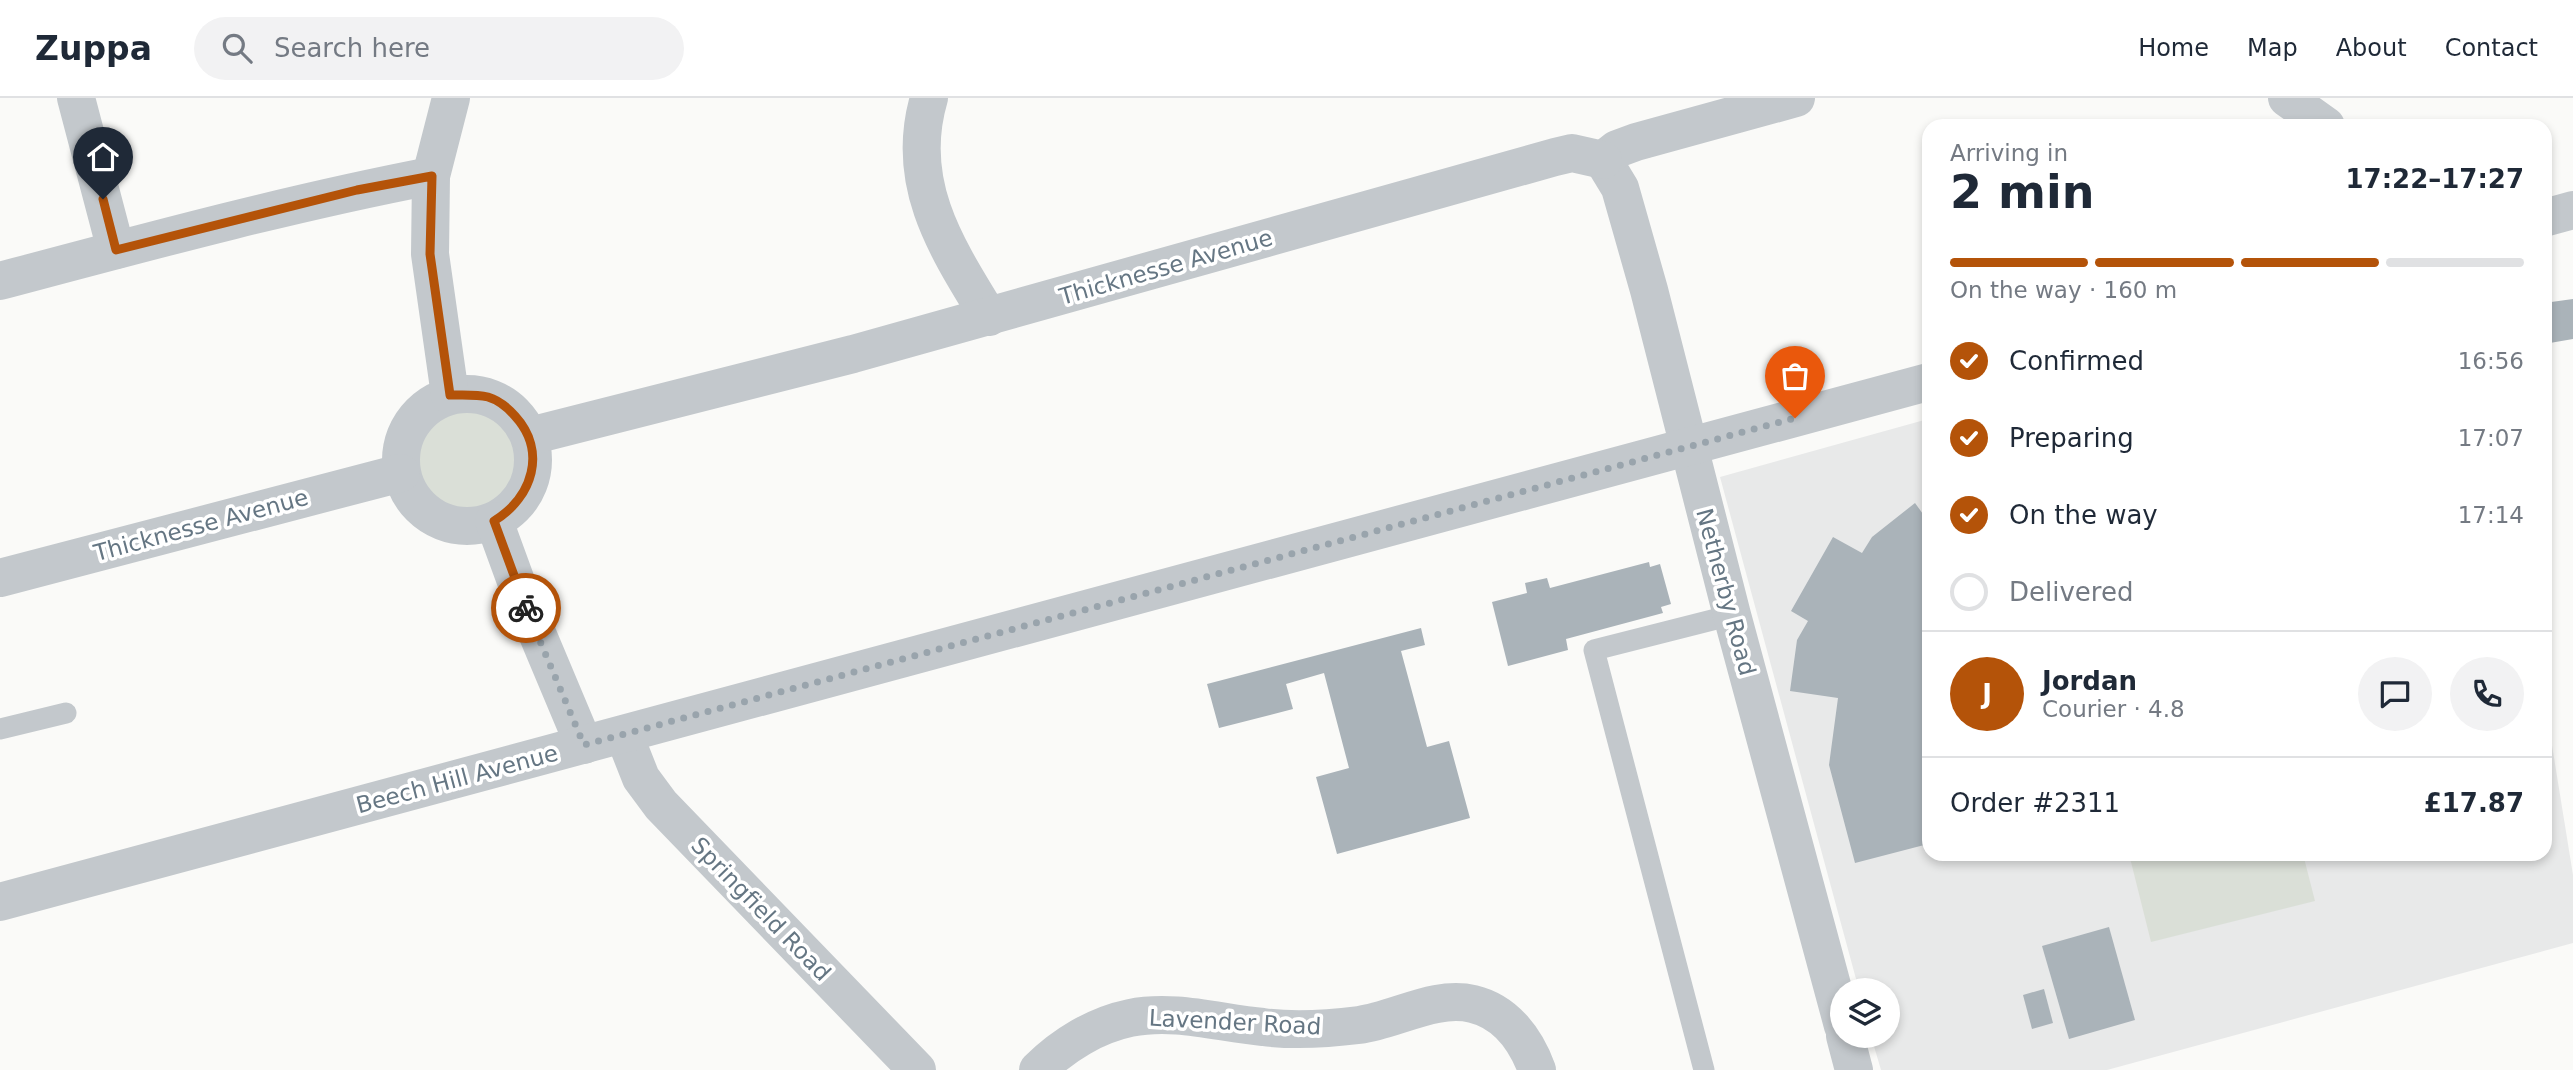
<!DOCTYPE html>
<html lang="en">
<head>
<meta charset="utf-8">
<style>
	body { margin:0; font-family:"DejaVu Sans",sans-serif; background:#f2f2f3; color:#1f2937; height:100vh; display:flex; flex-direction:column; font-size:26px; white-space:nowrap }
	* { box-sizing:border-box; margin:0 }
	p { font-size:23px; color:#747a83 }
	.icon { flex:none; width:38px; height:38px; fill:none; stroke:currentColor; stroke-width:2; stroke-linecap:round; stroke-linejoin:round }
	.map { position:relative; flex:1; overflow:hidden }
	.drawer { position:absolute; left:1922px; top:21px; width:630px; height:742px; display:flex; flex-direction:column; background:#fff; border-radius:21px; box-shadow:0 4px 10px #0003 }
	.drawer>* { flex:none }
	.fabs { position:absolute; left:1830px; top:880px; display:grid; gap:14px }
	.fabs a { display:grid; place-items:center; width:70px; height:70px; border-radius:50%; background:#fff; box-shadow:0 4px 10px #0003; font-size:35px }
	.pin { position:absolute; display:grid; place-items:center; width:60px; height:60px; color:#fff; margin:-72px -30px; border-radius:50% 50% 50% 0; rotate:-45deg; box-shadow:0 0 7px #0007 }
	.pin .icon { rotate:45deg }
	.courier { position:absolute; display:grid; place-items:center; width:70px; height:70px; margin:-35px; border:5px solid #b45309; border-radius:50%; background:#fff; color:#222; box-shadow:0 2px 9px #0007 }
	.head em { font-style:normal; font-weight:700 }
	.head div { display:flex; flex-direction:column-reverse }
	.head { display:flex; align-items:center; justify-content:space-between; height:119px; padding:0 28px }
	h1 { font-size:46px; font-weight:700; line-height:52px }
	.bar { display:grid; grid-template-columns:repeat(4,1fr); gap:10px 7px; align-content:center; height:84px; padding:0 28px }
	.bar i { height:9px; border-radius:5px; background:#e0e1e3 }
	.bar .selected { background:#b45309 }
	.bar p { grid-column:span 4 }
	.line { display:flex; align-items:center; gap:18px; padding:0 28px; border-top:2px solid #e0e1e3 }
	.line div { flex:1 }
	.round { display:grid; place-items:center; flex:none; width:74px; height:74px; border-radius:37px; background:#f2f2f3 }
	ol { padding:0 28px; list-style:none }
	li { display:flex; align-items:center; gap:21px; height:77px }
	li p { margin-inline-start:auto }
	li .icon { padding:7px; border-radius:50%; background:#b45309; color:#fff; stroke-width:4 }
	li:last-child { color:#747a83 }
	li i { width:38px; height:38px; border:4px solid #e0e1e3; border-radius:50% }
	header { display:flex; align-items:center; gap:42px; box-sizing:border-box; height:98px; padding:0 35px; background:#fff; border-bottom:2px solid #e0e1e3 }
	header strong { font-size:33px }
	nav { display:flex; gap:38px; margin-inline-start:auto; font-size:24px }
	.search { width:490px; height:63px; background:#f2f2f3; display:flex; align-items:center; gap:18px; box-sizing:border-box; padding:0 24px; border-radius:38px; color:#747a83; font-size:26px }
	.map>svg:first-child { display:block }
	.built { fill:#e8e9e9 }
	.green { fill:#dadfd7 }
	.building { fill:#aab3b9 }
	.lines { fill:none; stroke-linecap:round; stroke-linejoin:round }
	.service { stroke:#c3c8cc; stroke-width:21 }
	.minor { stroke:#c3c8cc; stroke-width:38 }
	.tertiary { stroke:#c3c8cc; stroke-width:38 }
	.done { stroke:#99a4ac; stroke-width:7; stroke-dasharray:0 12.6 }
	.route { stroke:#b45309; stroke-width:9 }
	.labels { text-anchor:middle; stroke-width:7; stroke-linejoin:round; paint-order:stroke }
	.street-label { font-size:23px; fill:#657683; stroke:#fff }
</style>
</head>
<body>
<header>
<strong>Zuppa</strong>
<div class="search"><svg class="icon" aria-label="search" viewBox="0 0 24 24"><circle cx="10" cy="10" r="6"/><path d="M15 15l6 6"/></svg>Search here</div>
<nav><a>Home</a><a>Map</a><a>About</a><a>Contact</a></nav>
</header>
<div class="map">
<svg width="2573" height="972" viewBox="0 0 2573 972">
	<rect width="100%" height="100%" fill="#fafaf8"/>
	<!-- built -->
	<path class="built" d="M1928,321V756H2544L2545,604L2573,777V845L2107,972H1881L1871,938H1888V892H1859L1720,379Z"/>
	<!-- green -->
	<g class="green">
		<circle cx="466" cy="361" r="50"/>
		<path d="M2129,756H2303L2315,803L2151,844Z"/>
	</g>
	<!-- building -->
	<g class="building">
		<path d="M2573,201V241L2544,246V205Z"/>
		<path d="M1915,405L1928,423V746L1855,765L1829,667L1838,600L1790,593L1797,542L1808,523L1791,513L1833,439L1862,455L1872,439Z"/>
		<path d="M1649,464L1650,469L1660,466L1671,506L1661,509L1663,515L1566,541L1568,552L1508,568L1492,504L1527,495L1525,485L1547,480L1550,490Z"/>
		<path d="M1421,530L1425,547L1401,553L1427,649L1449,643L1470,720L1337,756L1316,679L1349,670L1324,575L1286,586L1293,611L1219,630L1207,586Z"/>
		<path d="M2109,829L2135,922L2069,941L2042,848Z"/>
		<path d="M2044,891L2053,925L2032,931L2023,897Z"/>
	</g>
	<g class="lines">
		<!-- service -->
		<g class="service">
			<path d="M0,631L66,615"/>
			<path d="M1704,972L1594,552L1732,517"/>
		</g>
		<!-- minor -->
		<g class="minor">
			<path d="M76,0L116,152"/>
			<path d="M929,0C904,85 946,149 989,219"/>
			<path d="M2287,0L2326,28"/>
			<path d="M1603,62L1620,90L1649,192L1732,517L1843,928"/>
			<path d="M1603,62L1617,51L1636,44L1796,0"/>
			<path d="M0,183C143,145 286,106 431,78"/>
			<circle cx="467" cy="362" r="66"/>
			<path d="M450,297L430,156L431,78L451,0"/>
			<path d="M530,338L853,256L1555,59L1572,55L1603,62"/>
			<path d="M494,423L521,497L584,647"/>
			<path d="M0,480L401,375"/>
			<path d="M624,637L641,680L661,707L917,972"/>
			<path d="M1845,938L1854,972"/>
			<path d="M1038,972C1063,947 1096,927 1130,920C1175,911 1219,925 1263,929C1294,933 1327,931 1359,927C1396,922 1435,897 1473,906C1506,914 1526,942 1537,972"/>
		</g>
		<!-- tertiary -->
		<g class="tertiary">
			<path d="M2544,120L2573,112"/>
			<path d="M0,804L1928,284"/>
		</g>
	</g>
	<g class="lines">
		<!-- done -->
		<path class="done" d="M526,510L584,647L1795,320"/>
		<!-- route -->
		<path class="route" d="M103,101L116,152L357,92L432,78L430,156L450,297C463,297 476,296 488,299C498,302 508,310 515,318C547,353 533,399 494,423L526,510"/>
	</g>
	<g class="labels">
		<!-- street labels -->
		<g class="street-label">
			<text transform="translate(1166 169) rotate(-16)" y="8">Thicknesse Avenue</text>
			<text transform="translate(201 427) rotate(-15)" y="8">Thicknesse Avenue</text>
			<text transform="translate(1726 494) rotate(75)" y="8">Netherby Road</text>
			<text transform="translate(457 681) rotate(-15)" y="8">Beech Hill Avenue</text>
			<text transform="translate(761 811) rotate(46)" y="8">Springfield Road</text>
			<text transform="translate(1235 924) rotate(3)" y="8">Lavender Road</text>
		</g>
	</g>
</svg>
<div class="fabs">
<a><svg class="icon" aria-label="layers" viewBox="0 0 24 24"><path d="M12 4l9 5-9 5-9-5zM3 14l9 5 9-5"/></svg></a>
</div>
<div class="pin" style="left:1795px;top:320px;background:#ea580c"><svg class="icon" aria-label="bag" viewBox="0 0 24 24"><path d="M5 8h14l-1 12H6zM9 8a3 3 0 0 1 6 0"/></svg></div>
<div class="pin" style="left:103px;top:101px;background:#1f2937"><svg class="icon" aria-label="home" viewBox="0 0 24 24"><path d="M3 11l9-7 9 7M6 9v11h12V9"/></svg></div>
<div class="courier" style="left:526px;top:510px"><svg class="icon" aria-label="bike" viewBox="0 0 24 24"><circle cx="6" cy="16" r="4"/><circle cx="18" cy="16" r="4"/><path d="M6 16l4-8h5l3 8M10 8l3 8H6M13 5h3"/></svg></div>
<section class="drawer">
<div class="head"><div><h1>2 min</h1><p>Arriving in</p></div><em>17:22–17:27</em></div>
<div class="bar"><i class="selected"></i><i class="selected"></i><i class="selected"></i><i></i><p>On the way · 160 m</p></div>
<ol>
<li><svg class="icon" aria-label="check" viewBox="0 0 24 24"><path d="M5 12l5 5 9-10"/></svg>Confirmed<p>16:56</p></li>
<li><svg class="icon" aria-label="check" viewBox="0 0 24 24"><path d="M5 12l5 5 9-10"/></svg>Preparing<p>17:07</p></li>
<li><svg class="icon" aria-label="check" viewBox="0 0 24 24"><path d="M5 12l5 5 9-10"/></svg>On the way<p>17:14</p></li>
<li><i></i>Delivered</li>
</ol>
<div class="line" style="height:126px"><b class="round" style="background:#b45309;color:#fff">J</b><div><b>Jordan</b><p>Courier · 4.8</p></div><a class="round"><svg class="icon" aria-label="chat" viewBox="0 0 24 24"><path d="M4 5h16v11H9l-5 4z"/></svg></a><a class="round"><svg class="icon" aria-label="phone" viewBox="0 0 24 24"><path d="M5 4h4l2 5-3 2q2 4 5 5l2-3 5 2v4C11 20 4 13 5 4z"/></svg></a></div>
<div class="line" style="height:91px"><div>Order #2311</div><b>£17.87</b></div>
</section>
</div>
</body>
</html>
